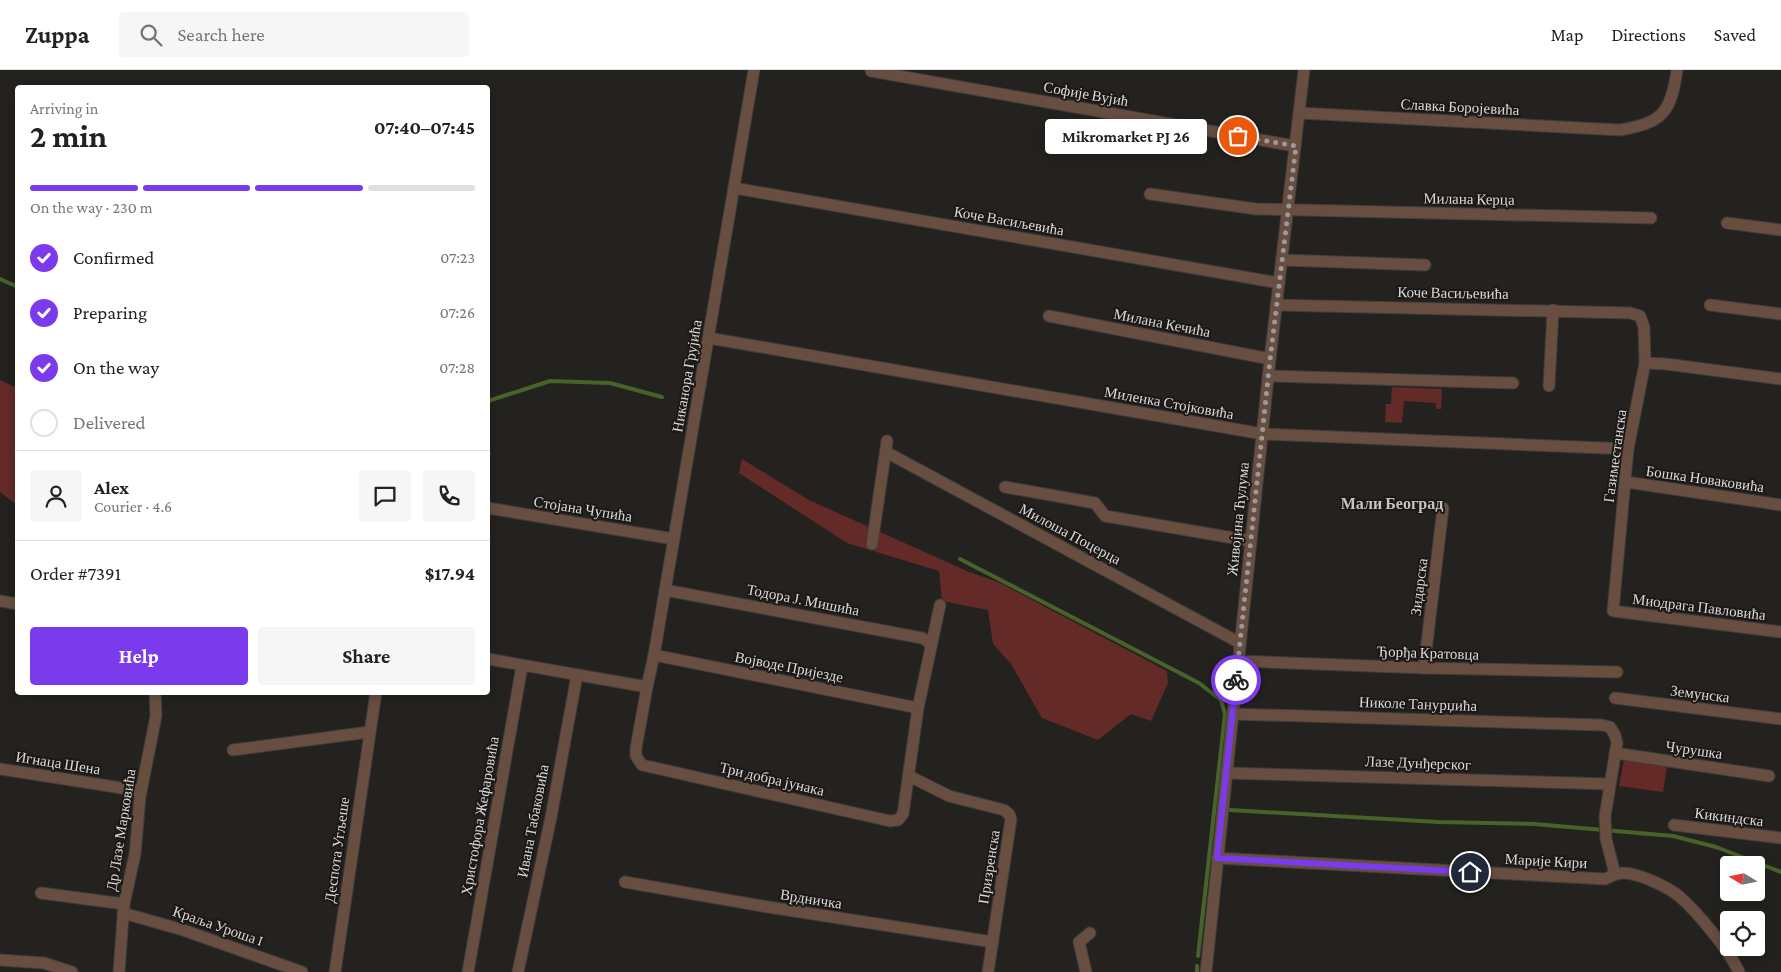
<!DOCTYPE html>
<html lang="en">
<head>
<meta charset="utf-8">
<style>
	body { margin:0; font-family:"Crimson Pro",serif; background:#f6f6f6; color:#222; height:100vh; display:flex; flex-direction:column; font-size:19px; white-space:nowrap }
	* { box-sizing:border-box; margin:0 }
	p { font-size:16px; color:#767676 }
	.icon { flex:none; width:28px; height:28px; fill:none; stroke:currentColor; stroke-width:2; stroke-linecap:round; stroke-linejoin:round }
	.map { position:relative; flex:1; overflow:hidden }
	.drawer { position:absolute; left:15px; top:15px; width:475px; height:610px; display:flex; flex-direction:column; background:#fff; border-radius:5px; box-shadow:0 2px 12px #0003 }
	.drawer>* { flex:none }
	.needle { width:32px; rotate:280deg }
	.controls { position:absolute; left:1720px; top:786px; display:grid; gap:10px }
	.controls a { display:grid; place-items:center; width:45px; height:45px; border-radius:5px; background:#fff; box-shadow:0 2px 12px #0003; font-size:25px }
	.pin { position:absolute; display:grid; place-items:center; width:42px; height:42px; color:#fff; margin:-21px; border:2px solid #fff; border-radius:50%; box-shadow:0 1px 5px #0007 }
	.courier { position:absolute; display:grid; place-items:center; width:50px; height:50px; margin:-25px; border:4px solid #7c3aed; border-radius:50%; background:#fff; color:#222; box-shadow:0 1px 6px #0007 }
	.bubble { position:absolute; height:35px; border-radius:5px; background:#fff; box-shadow:0 2px 12px #0003; font-size:16px; font-weight:700; line-height:35px; text-align:center }
	.head em { font-style:normal; font-weight:700 }
	.head div { display:flex; flex-direction:column-reverse }
	.head { display:flex; align-items:center; justify-content:space-between; height:85px; padding:0 15px }
	h1 { font-size:32px; font-weight:700; line-height:38px }
	.bar { display:grid; grid-template-columns:repeat(4,1fr); gap:8px 5px; align-content:center; height:60px; padding:0 15px }
	.bar i { height:6px; border-radius:4px; background:#e0e0e0 }
	.bar .current { background:#7c3aed }
	.bar p { grid-column:span 4 }
	.line { display:flex; align-items:center; gap:12px; padding:0 15px; border-top:1px solid #e0e0e0 }
	.line div { flex:1 }
	.round { display:grid; place-items:center; flex:none; width:52px; height:52px; border-radius:5px; background:#f6f6f6 }
	ol { padding:0 15px; list-style:none }
	li { display:flex; align-items:center; gap:15px; height:55px }
	li p { margin-inline-start:auto }
	li .icon { padding:5px; border-radius:50%; background:#7c3aed; color:#fff; stroke-width:4 }
	li:last-child { color:#767676 }
	li i { width:28px; height:28px; border:2px solid #e0e0e0; border-radius:50% }
	.cta { display:flex; gap:10px; margin-top:auto; padding:10px 15px }
	.cta a { flex:1; height:58px; border-radius:5px; background:#7c3aed; color:#fff; font-size:20px; font-weight:700; line-height:58px; text-align:center }
	.cta a+a { background:#f6f6f6; color:#222 }
	header { display:flex; align-items:center; gap:30px; box-sizing:border-box; height:70px; padding:0 25px; background:#fff; border-bottom:1px solid #e0e0e0 }
	header strong { font-size:24px }
	nav { display:flex; gap:28px; margin-inline-start:auto; font-size:18px }
	.search { width:350px; height:45px; background:#f6f6f6; display:flex; align-items:center; gap:12px; box-sizing:border-box; padding:0 18px; border-radius:5px; color:#767676; font-size:19px }
	.map>svg:first-child { display:block }
	.green { fill:#632a28 }
	.lines { fill:none; stroke-linecap:round; stroke-linejoin:round }
	.stream { stroke:#486329; stroke-width:4 }
	.minor-casing { stroke:#3e3c39; stroke-width:13 }
	.minor { stroke:#674e40; stroke-width:11 }
	.done { stroke:#9b9a97; stroke-width:5; stroke-dasharray:0 9 }
	.route { stroke:#7c3aed; stroke-width:6 }
	.labels { text-anchor:middle; stroke-width:4; stroke-linejoin:round; paint-order:stroke }
	.street-label { font-size:15px; fill:#dbdad8; stroke:#1b1815 }
	.neighbourhood-label { font-size:16px; font-weight:bold; fill:#c7c4c0; stroke:#1b1815 }
</style>
</head>
<body>
<header>
<strong>Zuppa</strong>
<div class="search"><svg class="icon" aria-label="search" viewBox="0 0 24 24"><circle cx="10" cy="10" r="6"/><path d="M15 15l6 6"/></svg>Search here</div>
<nav><a>Map</a><a>Directions</a><a>Saved</a></nav>
</header>
<div class="map">
<svg width="1781" height="902" viewBox="0 0 1781 902">
	<rect width="100%" height="100%" fill="#24221f"/>
	<!-- green -->
	<g class="green">
		<path d="M0,310L17,318V435L0,422Z"/>
		<path d="M1392,317L1442,319L1441,339H1436V333L1404,331L1402,353L1385,352L1386,334H1391Z"/>
		<path d="M742,389L809,430L969,502L998,512L1167,601L1168,613L1151,651L1131,644L1098,670L1042,648L1011,594L993,574L988,540L942,531L939,501L847,473L739,403Z"/>
		<path d="M1624,690L1667,696L1663,722L1619,716Z"/>
	</g>
	<g class="lines">
		<!-- stream -->
		<g class="stream">
			<path d="M0,209L18,217"/>
			<path d="M488,331L550,311L610,313L662,327"/>
			<path d="M960,489L1199,613L1221,630L1225,644L1198,886"/>
			<path d="M1230,740L1438,752L1534,754L1673,766L1716,777L1781,802"/>
			<path d="M1197,902V896"/>
		</g>
		<!-- minor casing -->
		<g class="minor-casing">
			<g id="minor">
				<path d="M871,1L1295,76"/>
				<path d="M1300,43L1620,60C1662,53 1671,43 1677,0"/>
				<path d="M734,118L1279,213"/>
				<path d="M1150,124L1256,139L1651,148"/>
				<path d="M1727,153L1781,160"/>
				<path d="M1282,190L1425,195"/>
				<path d="M1276,235L1630,243L1640,246L1644,257L1645,293L1628,379L1613,541L1781,562"/>
				<path d="M1710,235L1781,244"/>
				<path d="M1049,246L1270,289"/>
				<path d="M709,268L1263,364L1628,379"/>
				<path d="M1645,293L1666,294L1781,309"/>
				<path d="M1268,306L1513,313"/>
				<path d="M1549,316L1553,240"/>
				<path d="M886,382L1240,573"/>
				<path d="M1626,412L1781,435"/>
				<path d="M1005,417L1095,433L1105,446L1251,471"/>
				<path d="M488,438L674,469"/>
				<path d="M872,474L887,371"/>
				<path d="M665,520L922,568L929,572L931,576"/>
				<path d="M0,531L18,534"/>
				<path d="M654,585L918,638"/>
				<path d="M488,589L647,617L654,585L754,0"/>
				<path d="M1238,591L1424,598L1617,602"/>
				<path d="M1424,598L1443,438"/>
				<path d="M647,617L636,678V686L642,695L890,751L898,750L903,744L918,638L940,535"/>
				<path d="M1615,628L1781,649"/>
				<path d="M1233,644L1602,655L1610,657L1615,665L1617,673L1605,746L1606,769L1615,804"/>
				<path d="M233,680L369,662"/>
				<path d="M1615,683L1769,706"/>
				<path d="M0,699L141,721"/>
				<path d="M1226,703L1610,714"/>
				<path d="M909,706L949,726L1004,740L1009,744L1011,749L988,902"/>
				<path d="M1674,755L1781,768"/>
				<path d="M1217,788L1605,809C1611,806 1617,803 1623,803C1639,803 1668,817 1680,827C1698,843 1729,880 1739,902"/>
				<path d="M625,812L768,837L993,872"/>
				<path d="M41,823L124,834"/>
				<path d="M123,843L183,860L302,902"/>
				<path d="M0,890L44,893L72,902"/>
				<path d="M119,902L124,834L135,784L140,727L156,646L155,622"/>
				<path d="M335,902L376,622"/>
				<path d="M468,902L522,596"/>
				<path d="M518,902L551,747L577,605"/>
				<path d="M1086,902L1079,872L1090,863"/>
				<path d="M1206,902L1270,289L1304,0"/>
			</g>
		</g>
		<!-- minor -->
		<use href="#minor" class="minor"/>
	</g>
	<g class="lines">
		<!-- done -->
		<path class="done" d="M1236,610L1270,290L1296,76L1238,66"/>
		<!-- route -->
		<path class="route" d="M1236,610L1217,788L1470,802"/>
	</g>
	<g class="labels">
		<!-- street labels -->
		<g class="street-label">
			<text transform="translate(1086 24) rotate(10)" y="5">Софије Вујић</text>
			<text transform="translate(1460 37) rotate(3)" y="5">Славка Боројевића</text>
			<text transform="translate(1469 129) rotate(1)" y="5">Милана Керца</text>
			<text transform="translate(1009 151) rotate(10)" y="5">Коче Васиљевића</text>
			<text transform="translate(1453 223) rotate(1)" y="5">Коче Васиљевића</text>
			<text transform="translate(1162 253) rotate(11)" y="5">Милана Кечића</text>
			<text transform="translate(687 306) rotate(-80)" y="5">Никанора Грујића</text>
			<text transform="translate(1169 333) rotate(10)" y="5">Миленка Стојковића</text>
			<text transform="translate(1615 386) rotate(-82)" y="5">Газиместанска</text>
			<text transform="translate(1705 409) rotate(8)" y="5">Бошка Новаковића</text>
			<text transform="translate(583 439) rotate(9)" y="5">Стојана Чупића</text>
			<text transform="translate(1238 449) rotate(-84)" y="5">Живојина Ћулума</text>
			<text transform="translate(1070 464) rotate(28)" y="5">Милоша Поцерца</text>
			<text transform="translate(1419 517) rotate(-83)" y="5">Зидарска</text>
			<text transform="translate(803 530) rotate(11)" y="5">Тодора Ј. Мишића</text>
			<text transform="translate(1699 537) rotate(7)" y="5">Миодрага Павловића</text>
			<text transform="translate(1428 583) rotate(2)" y="5">Ђорђа Кратовца</text>
			<text transform="translate(789 597) rotate(11)" y="5">Војводе Пријезде</text>
			<text transform="translate(1700 624) rotate(7)" y="5">Земунска</text>
			<text transform="translate(1418 634) rotate(2)" y="5">Николе Танурџића</text>
			<text transform="translate(1694 680) rotate(8)" y="5">Чурушка</text>
			<text transform="translate(58 693) rotate(9)" y="5">Игнаца Шена</text>
			<text transform="translate(1418 693) rotate(2)" y="5">Лазе Дунђерског</text>
			<text transform="translate(772 709) rotate(13)" y="5">Три добра јунака</text>
			<text transform="translate(480 746) rotate(-80)" y="5">Христофора Жефаровића</text>
			<text transform="translate(1729 747) rotate(7)" y="5">Кикиндска</text>
			<text transform="translate(533 751) rotate(-79)" y="5">Ивана Табаковића</text>
			<text transform="translate(121 760) rotate(-81)" y="5">Др Лазе Марковића</text>
			<text transform="translate(337 780) rotate(-82)" y="5">Деспота Угљеше</text>
			<text transform="translate(1546 791) rotate(3)" y="5">Марије Кири</text>
			<text transform="translate(989 797) rotate(-81)" y="5">Призренска</text>
			<text transform="translate(811 829) rotate(9)" y="5">Врдничка</text>
			<text transform="translate(218 856) rotate(19)" y="5">Краља Уроша I</text>
		</g>
		<!-- neighbourhood labels -->
		<g class="neighbourhood-label">
			<text x="1392" y="439">Мали Београд</text>
		</g>
	</g>
</svg>
<div class="controls">
<a><svg class="needle" viewBox="-14 -14 28 28"><path d="M0-13l5 13h-10z" fill="#e53935"/><path d="M0 13l5-13h-10z" fill="#767676"/></svg></a>
<a><svg class="icon" aria-label="locate" viewBox="0 0 24 24"><circle cx="12" cy="12" r="6"/><path d="M12 2v4M12 18v4M2 12h4M18 12h4"/></svg></a>
</div>
<div class="pin" style="left:1238px;top:66px;background:#ea580c"><svg class="icon" aria-label="bag" viewBox="0 0 24 24"><path d="M5 8h14l-1 12H6zM9 8a3 3 0 0 1 6 0"/></svg></div>
<div class="pin" style="left:1470px;top:802px;background:#1f2937"><svg class="icon" aria-label="home" viewBox="0 0 24 24"><path d="M3 11l9-7 9 7M6 9v11h12V9"/></svg></div>
<div class="courier" style="left:1236px;top:610px"><svg class="icon" aria-label="bike" viewBox="0 0 24 24"><circle cx="6" cy="16" r="4"/><circle cx="18" cy="16" r="4"/><path d="M6 16l4-8h5l3 8M10 8l3 8H6M13 5h3"/></svg></div>
<div class="bubble" style="left:1045px;top:49px;width:162px">Mikromarket PJ 26</div>
<section class="drawer">
<div class="head"><div><h1>2 min</h1><p>Arriving in</p></div><em>07:40–07:45</em></div>
<div class="bar"><i class="current"></i><i class="current"></i><i class="current"></i><i></i><p>On the way · 230 m</p></div>
<ol>
<li><svg class="icon" aria-label="check" viewBox="0 0 24 24"><path d="M5 12l5 5 9-10"/></svg>Confirmed<p>07:23</p></li>
<li><svg class="icon" aria-label="check" viewBox="0 0 24 24"><path d="M5 12l5 5 9-10"/></svg>Preparing<p>07:26</p></li>
<li><svg class="icon" aria-label="check" viewBox="0 0 24 24"><path d="M5 12l5 5 9-10"/></svg>On the way<p>07:28</p></li>
<li><i></i>Delivered</li>
</ol>
<div class="line" style="height:90px"><a class="round"><svg class="icon" aria-label="person" viewBox="0 0 24 24"><circle cx="12" cy="8" r="4"/><path d="M4 21q1-7 8-7t8 7"/></svg></a><div><b>Alex</b><p>Courier · 4.6</p></div><a class="round"><svg class="icon" aria-label="chat" viewBox="0 0 24 24"><path d="M4 5h16v11H9l-5 4z"/></svg></a><a class="round"><svg class="icon" aria-label="phone" viewBox="0 0 24 24"><path d="M5 4h4l2 5-3 2q2 4 5 5l2-3 5 2v4C11 20 4 13 5 4z"/></svg></a></div>
<div class="line" style="height:65px"><div>Order #7391</div><b>$17.94</b></div>
<div class="cta"><a>Help</a><a>Share</a></div>
</section>
</div>
</body>
</html>
